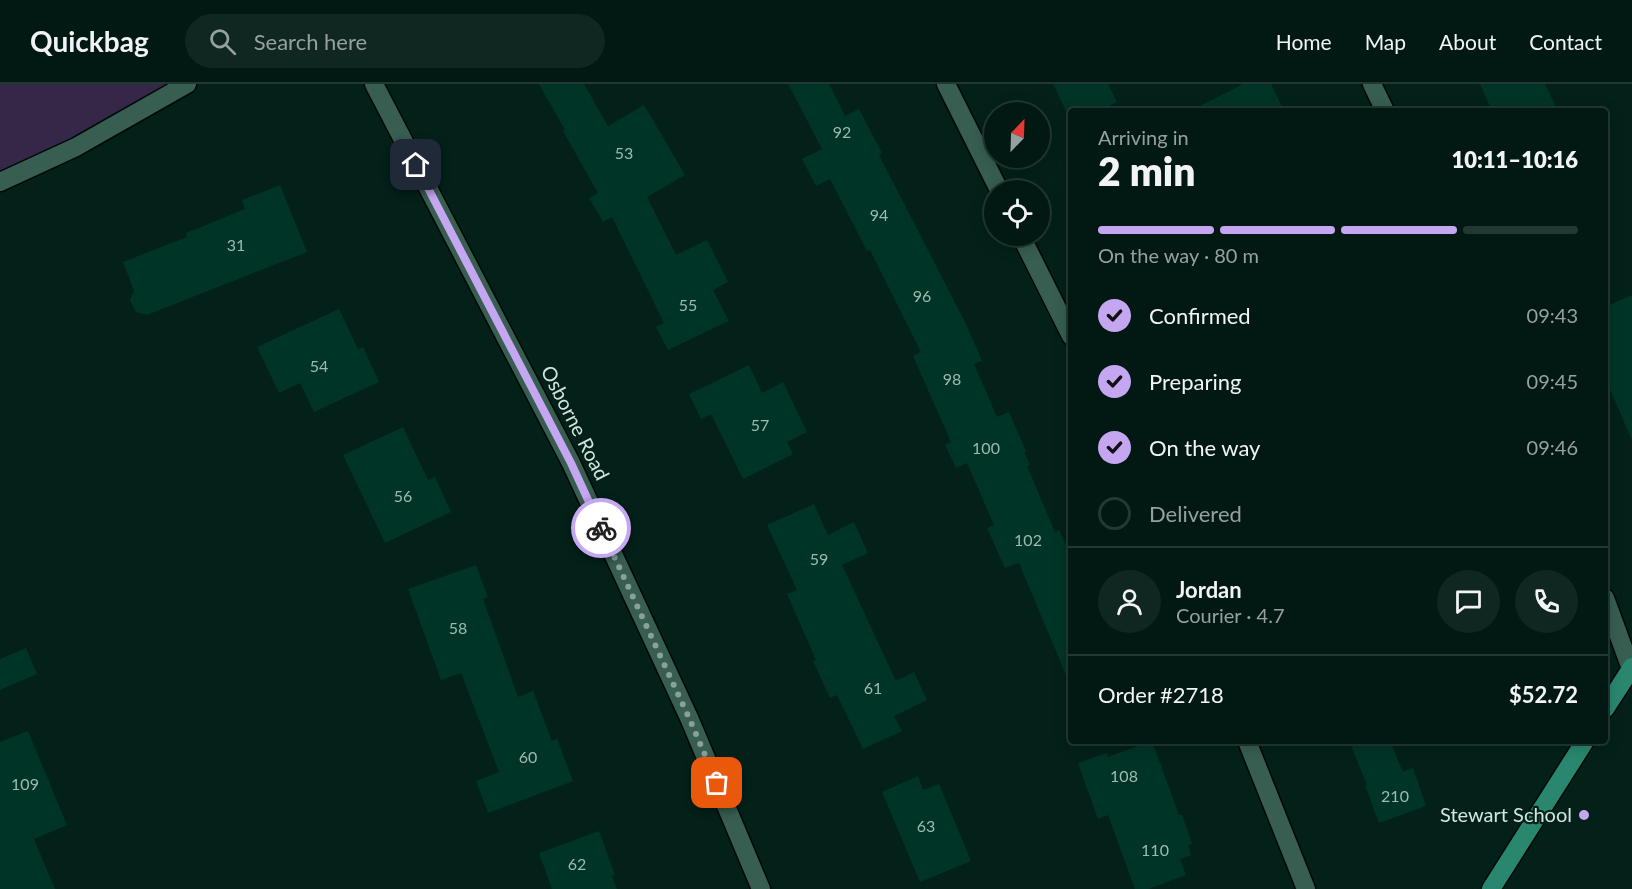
<!DOCTYPE html>
<html lang="en">
<head>
<meta charset="utf-8">
<style>
	body { margin:0; font-family:Lato,sans-serif; background:#102621; color:#f1f3f6; height:100vh; display:flex; flex-direction:column; font-size:22px; white-space:nowrap }
	* { box-sizing:border-box; margin:0 }
	p { font-size:20px; color:#96a0a0 }
	.icon { flex:none; width:33px; height:33px; fill:none; stroke:currentColor; stroke-width:2; stroke-linecap:round; stroke-linejoin:round }
	.map { position:relative; flex:1; overflow:hidden }
	.sheet { position:absolute; left:1068px; top:24px; width:540px; height:636px; display:flex; flex-direction:column; background:#021913; border-radius:6px; box-shadow:0 3px 15px #0003,0 0 0 2px #233833 }
	.sheet>* { flex:none }
	.needle { width:39px; rotate:23deg }
	.buttons { position:absolute; left:984px; top:18px; display:grid; gap:12px }
	.buttons a { display:grid; place-items:center; width:66px; height:66px; border-radius:50%; background:#021913; box-shadow:0 3px 15px #0003,0 0 0 2px #233833; font-size:30px }
	.pin { position:absolute; display:grid; place-items:center; width:51px; height:51px; color:#fff; margin:-26px; border-radius:12px; box-shadow:0 3px 9px #0006 }
	.courier { position:absolute; display:grid; place-items:center; width:60px; height:60px; margin:-30px; border:4px solid #c5a7f1; border-radius:50%; background:#fff; color:#222; box-shadow:0 2px 8px #0007 }
	.overview em { font-style:normal; font-weight:800 }
	.overview div { display:flex; flex-direction:column-reverse }
	.overview { display:flex; align-items:center; justify-content:space-between; height:102px; padding:0 30px }
	h1 { font-size:39px; font-weight:800; line-height:45px }
	.bar { display:grid; grid-template-columns:repeat(4,1fr); gap:9px 6px; align-content:center; height:72px; padding:0 30px }
	.bar i { height:8px; border-radius:4px; background:#233833 }
	.bar .on { background:#c5a7f1 }
	.bar p { grid-column:span 4 }
	.line { display:flex; align-items:center; gap:15px; padding:0 30px; border-top:2px solid #233833 }
	.line div { flex:1 }
	.round { display:grid; place-items:center; flex:none; width:63px; height:63px; border-radius:32px; background:#102621 }
	ol { padding:0 30px; list-style:none }
	li { display:flex; align-items:center; gap:18px; height:66px }
	li p { margin-inline-start:auto }
	li .icon { padding:6px; border-radius:50%; background:#c5a7f1; color:#111; stroke-width:4 }
	li:last-child { color:#96a0a0 }
	li i { width:33px; height:33px; border:3px solid #233833; border-radius:50% }
	header { display:flex; align-items:center; gap:36px; box-sizing:border-box; height:84px; padding:0 30px; background:#021913; border-bottom:2px solid #233833 }
	header strong { font-size:28px }
	nav { display:flex; gap:33px; margin-inline-start:auto; font-size:21px }
	.search { width:420px; height:54px; background:#102621; display:flex; align-items:center; gap:15px; box-sizing:border-box; padding:0 21px; border-radius:33px; color:#96a0a0; font-size:22px }
	.map>svg:first-child { display:block }
	.green { fill:#352747 }
	.building { fill:#003427 }
	.lines { fill:none; stroke-linecap:round; stroke-linejoin:round }
	.minor-casing { stroke:#000905; stroke-width:21 }
	.major-casing { stroke:#000905; stroke-width:21 }
	.minor { stroke:#375e51; stroke-width:18 }
	.major { stroke:#2a876f; stroke-width:18 }
	.done { stroke:#89a19a; stroke-width:6; stroke-dasharray:0 10.8 }
	.route { stroke:#c5a7f1; stroke-width:8 }
	.poi-dot { fill:#c5a7f1; stroke:#032119; stroke-width:2 }
	.labels { text-anchor:middle; stroke-width:4.5; stroke-linejoin:round; paint-order:stroke }
	.number-label { font-size:16px; fill:#9dbab1 }
	.street-label { font-size:20px; fill:#d1e6df; stroke:#032119 }
	.poi-label { font-size:20px; fill:#d1e6df; stroke:#032119; text-anchor:end }
</style>
</head>
<body>
<header>
<strong>Quickbag</strong>
<div class="search"><svg class="icon" aria-label="search" viewBox="0 0 24 24"><circle cx="10" cy="10" r="6"/><path d="M15 15l6 6"/></svg>Search here</div>
<nav><a>Home</a><a>Map</a><a>About</a><a>Contact</a></nav>
</header>
<div class="map">
<svg width="1632" height="805" viewBox="0 0 1632 805">
	<rect width="100%" height="100%" fill="#032119"/>
	<!-- green -->
	<path class="green" d="M0,0H187L0,98Z"/>
	<!-- building -->
	<g class="building">
		<path d="M539,0H584L608,42L644,21L685,91L647,113L676,171L707,156L728,198L713,206L729,237L668,266L656,243L664,239L612,133L603,138L589,114L598,109L563,47L565,46Z"/>
		<path d="M788,0H829L845,32L859,25L882,69L879,71L966,240L982,277L974,280L997,333L1009,328L1026,367L1024,368L1030,381L1027,382L1055,448L1059,446L1071,472V603L1019,479L1005,484L987,444L994,441L967,379L956,384L945,361L951,358L913,272L921,268L870,166L867,167L830,95L816,102L802,75L822,65Z"/>
		<path d="M1053,0H1108L1117,18L1099,27H1066Z"/>
		<path d="M1243,0H1271L1284,27H1190Z"/>
		<path d="M1480,0H1545L1558,27H1492Z"/>
		<path d="M280,101L307,168L147,231L136,228L130,216L134,207L123,178L187,153L186,149L245,125L242,116Z"/>
		<path d="M1632,211V356L1605,294V223Z"/>
		<path d="M339,225L358,265L363,263L379,298L314,328L300,299L279,309L257,263Z"/>
		<path d="M749,281L762,309L783,298L807,348L787,358L793,370L743,395L711,330L701,335L689,310Z"/>
		<path d="M403,343L428,396L435,393L451,428L385,459L343,371Z"/>
		<path d="M814,420L828,451L854,438L868,469L842,481L896,597L914,588L927,616L894,632L902,647L863,665L837,611L830,614L813,577L816,576L787,510L797,506L767,441Z"/>
		<path d="M476,481L488,513L483,515L518,613L533,607L552,657L557,655L573,697L488,729L476,697L499,688L461,589L441,596L408,505Z"/>
		<path d="M26,564L37,590L0,606V575Z"/>
		<path d="M28,647L67,741L34,755L55,805H0V658Z"/>
		<path d="M1152,657L1179,731H1182L1192,760L1188,761L1191,771L1180,775L1186,791L1149,805H1135L1108,731L1098,735L1078,679L1107,669L1108,673Z"/>
		<path d="M1349,657H1390L1403,688L1413,684L1426,722L1379,739L1365,701H1367Z"/>
		<path d="M918,692L923,706L939,700L971,777L920,798L882,708Z"/>
		<path d="M599,747L615,791L612,792L617,805H552L539,769Z"/>
	</g>
	<g class="lines">
		<!-- minor casing -->
		<g class="minor-casing">
			<g id="minor">
				<path d="M374,0L571,379L690,636L761,805"/>
				<path d="M946,0L999,106"/>
				<path d="M1372,0L1385,27"/>
				<path d="M0,98L76,63L187,0"/>
				<path d="M1021,152L1071,252"/>
				<path d="M1605,514L1631,585"/>
				<path d="M1247,657L1306,805"/>
			</g>
		</g>
		<!-- major casing -->
		<g class="major-casing">
			<g id="major">
				<path d="M1605,625L1632,583"/>
				<path d="M1491,805L1585,657"/>
			</g>
		</g>
		<!-- minor -->
		<use href="#minor" class="minor"/>
		<!-- major -->
		<use href="#major" class="major"/>
	</g>
	<g class="lines">
		<!-- done -->
		<path class="done" d="M601,444L690,636L717,699"/>
		<!-- route -->
		<path class="route" d="M416,81L571,379L601,444"/>
	</g>
	<!-- markers -->
	<circle class="poi-dot" cx="1584" cy="731" r="6"/>
	<g class="labels">
		<!-- number labels -->
		<g class="number-label">
			<text x="842" y="54">92</text>
			<text x="624" y="75">53</text>
			<text x="879" y="137">94</text>
			<text x="236" y="167">31</text>
			<text x="922" y="218">96</text>
			<text x="688" y="227">55</text>
			<text x="319" y="288">54</text>
			<text x="952" y="301">98</text>
			<text x="760" y="347">57</text>
			<text x="986" y="370">100</text>
			<text x="403" y="418">56</text>
			<text x="1028" y="462">102</text>
			<text x="819" y="481">59</text>
			<text x="458" y="550">58</text>
			<text x="873" y="610">61</text>
			<text x="528" y="679">60</text>
			<text x="1124" y="698">108</text>
			<text x="25" y="706">109</text>
			<text x="1395" y="718">210</text>
			<text x="926" y="748">63</text>
			<text x="1155" y="772">110</text>
			<text x="577" y="786">62</text>
		</g>
		<!-- street labels -->
		<g class="street-label">
			<text transform="translate(575 339) rotate(63)" y="7">Osborne Road</text>
		</g>
		<!-- poi labels -->
		<g class="poi-label">
			<text x="1572" y="738">Stewart School</text>
		</g>
	</g>
</svg>
<div class="buttons">
<a><svg class="needle" viewBox="-14 -14 28 28"><path d="M0-13l5 13h-10z" fill="#e53935"/><path d="M0 13l5-13h-10z" fill="#96a0a0"/></svg></a>
<a><svg class="icon" aria-label="locate" viewBox="0 0 24 24"><circle cx="12" cy="12" r="6"/><path d="M12 2v4M12 18v4M2 12h4M18 12h4"/></svg></a>
</div>
<div class="pin" style="left:717px;top:699px;background:#ea580c"><svg class="icon" aria-label="bag" viewBox="0 0 24 24"><path d="M5 8h14l-1 12H6zM9 8a3 3 0 0 1 6 0"/></svg></div>
<div class="pin" style="left:416px;top:81px;background:#1f2937"><svg class="icon" aria-label="home" viewBox="0 0 24 24"><path d="M3 11l9-7 9 7M6 9v11h12V9"/></svg></div>
<div class="courier" style="left:601px;top:444px"><svg class="icon" aria-label="bike" viewBox="0 0 24 24"><circle cx="6" cy="16" r="4"/><circle cx="18" cy="16" r="4"/><path d="M6 16l4-8h5l3 8M10 8l3 8H6M13 5h3"/></svg></div>
<section class="sheet">
<div class="overview"><div><h1>2 min</h1><p>Arriving in</p></div><em>10:11–10:16</em></div>
<div class="bar"><i class="on"></i><i class="on"></i><i class="on"></i><i></i><p>On the way · 80 m</p></div>
<ol>
<li><svg class="icon" aria-label="check" viewBox="0 0 24 24"><path d="M5 12l5 5 9-10"/></svg>Confirmed<p>09:43</p></li>
<li><svg class="icon" aria-label="check" viewBox="0 0 24 24"><path d="M5 12l5 5 9-10"/></svg>Preparing<p>09:45</p></li>
<li><svg class="icon" aria-label="check" viewBox="0 0 24 24"><path d="M5 12l5 5 9-10"/></svg>On the way<p>09:46</p></li>
<li><i></i>Delivered</li>
</ol>
<div class="line" style="height:108px"><a class="round"><svg class="icon" aria-label="person" viewBox="0 0 24 24"><circle cx="12" cy="8" r="4"/><path d="M4 21q1-7 8-7t8 7"/></svg></a><div><b>Jordan</b><p>Courier · 4.7</p></div><a class="round"><svg class="icon" aria-label="chat" viewBox="0 0 24 24"><path d="M4 5h16v11H9l-5 4z"/></svg></a><a class="round"><svg class="icon" aria-label="phone" viewBox="0 0 24 24"><path d="M5 4h4l2 5-3 2q2 4 5 5l2-3 5 2v4C11 20 4 13 5 4z"/></svg></a></div>
<div class="line" style="height:78px"><div>Order #2718</div><b>$52.72</b></div>
</section>
</div>
</body>
</html>
